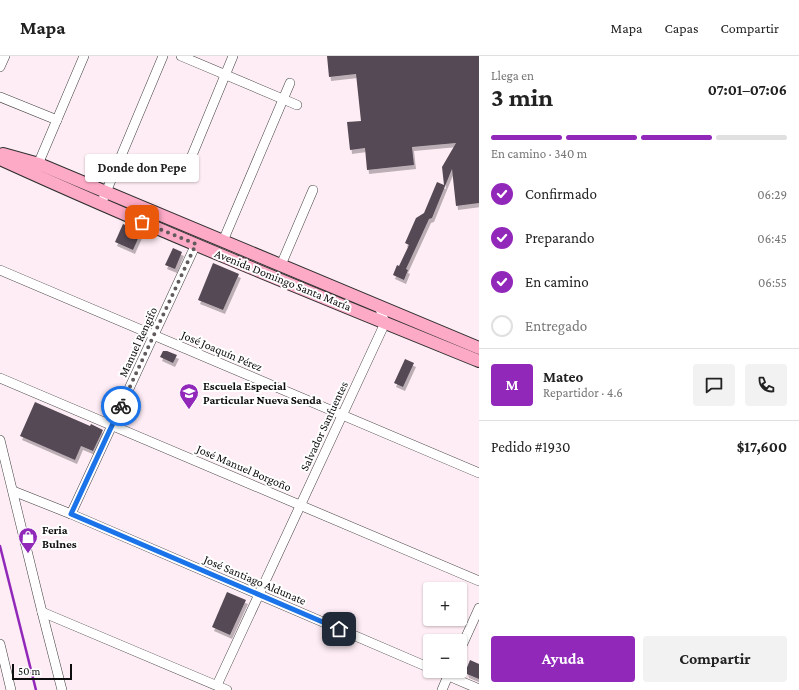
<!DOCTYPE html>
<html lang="es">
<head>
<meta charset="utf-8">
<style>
	body { margin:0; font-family:"Crimson Pro",serif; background:#f2f2f2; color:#222; height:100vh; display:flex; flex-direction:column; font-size:15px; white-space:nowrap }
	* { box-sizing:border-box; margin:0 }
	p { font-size:13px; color:#767676 }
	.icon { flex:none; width:22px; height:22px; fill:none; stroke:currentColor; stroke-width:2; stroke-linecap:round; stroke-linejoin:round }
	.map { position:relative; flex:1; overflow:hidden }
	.panel { display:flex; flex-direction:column; background:#fff; width:320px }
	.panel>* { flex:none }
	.buttons { position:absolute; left:423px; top:526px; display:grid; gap:8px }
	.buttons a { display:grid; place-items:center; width:44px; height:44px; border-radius:4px; background:#fff; box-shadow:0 1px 3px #0004; font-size:20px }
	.scale { position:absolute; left:12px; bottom:10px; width:60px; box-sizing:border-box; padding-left:4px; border:2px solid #0d0d0d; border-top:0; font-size:11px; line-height:14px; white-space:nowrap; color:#0d0d0d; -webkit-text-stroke:3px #fff; paint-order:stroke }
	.pin { position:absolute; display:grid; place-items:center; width:34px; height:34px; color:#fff; margin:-17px; border-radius:8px; box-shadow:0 2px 6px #0006 }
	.courier { position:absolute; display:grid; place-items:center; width:40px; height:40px; margin:-20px; border:3px solid #1a73e8; border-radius:50%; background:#fff; color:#222; box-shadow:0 1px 5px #0007 }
	.bubble { position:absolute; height:28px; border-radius:4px; background:#fff; box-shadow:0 1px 3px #0004; font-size:13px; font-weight:700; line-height:28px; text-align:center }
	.head em { font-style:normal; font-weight:700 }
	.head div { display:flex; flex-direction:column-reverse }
	.head { display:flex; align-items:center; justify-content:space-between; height:68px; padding:0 12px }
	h1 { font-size:26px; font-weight:700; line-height:30px }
	.bar { display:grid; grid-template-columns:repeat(4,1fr); gap:6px 4px; align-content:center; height:48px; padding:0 12px }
	.bar i { height:5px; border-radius:3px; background:#e0e0e0 }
	.bar .selected { background:#9128ba }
	.bar p { grid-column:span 4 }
	.line { display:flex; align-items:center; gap:10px; padding:0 12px; border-top:1px solid #e0e0e0 }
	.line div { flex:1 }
	.round { display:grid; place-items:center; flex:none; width:42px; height:42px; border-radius:4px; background:#f2f2f2 }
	ol { padding:0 12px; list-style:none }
	li { display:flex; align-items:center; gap:12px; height:44px }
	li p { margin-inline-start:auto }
	li .icon { padding:4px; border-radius:50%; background:#9128ba; color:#fff; stroke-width:4 }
	li:last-child { color:#767676 }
	li i { width:22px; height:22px; border:2px solid #e0e0e0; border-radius:50% }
	.cta { display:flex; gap:8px; margin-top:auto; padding:8px 12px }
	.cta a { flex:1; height:46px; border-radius:4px; background:#9128ba; color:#fff; font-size:16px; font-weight:700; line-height:46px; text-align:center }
	.cta a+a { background:#f2f2f2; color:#222 }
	header { display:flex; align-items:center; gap:24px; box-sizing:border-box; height:56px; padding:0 20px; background:#fff; border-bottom:1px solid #e0e0e0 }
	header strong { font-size:19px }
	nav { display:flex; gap:22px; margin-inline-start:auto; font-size:14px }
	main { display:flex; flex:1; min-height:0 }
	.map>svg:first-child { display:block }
	.building { fill:#554a54; filter:url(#shadow) }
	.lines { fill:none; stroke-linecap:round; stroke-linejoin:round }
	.minor-casing { stroke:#404040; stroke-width:10 }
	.secondary-casing { stroke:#2f2f2f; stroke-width:14 }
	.minor { stroke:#fff; stroke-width:9 }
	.secondary { stroke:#fdaac7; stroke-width:12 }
	.rail { stroke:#9128ba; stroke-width:2.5 }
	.done { stroke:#625b5e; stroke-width:4; stroke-dasharray:0 7.2 }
	.route { stroke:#1a73e8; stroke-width:5 }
	.labels { text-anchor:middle; stroke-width:4; stroke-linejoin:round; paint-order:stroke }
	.street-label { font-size:12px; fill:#0d0d0d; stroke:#fff }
	.poi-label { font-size:12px; font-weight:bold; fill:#0d0d0d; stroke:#fff; text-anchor:start }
</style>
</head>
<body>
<header>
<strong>Mapa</strong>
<nav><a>Mapa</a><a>Capas</a><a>Compartir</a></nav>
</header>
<main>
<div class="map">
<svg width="479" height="634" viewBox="0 0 479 634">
	<defs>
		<filter id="shadow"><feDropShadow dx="2" dy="4" stdDeviation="0" flood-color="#0004"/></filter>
	</defs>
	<rect width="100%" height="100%" fill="#ffedf5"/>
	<!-- building -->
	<g class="building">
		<path d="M327,0H479V147L456,150L452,113L432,162L429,163L406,213L408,214L404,224L393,219L397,209L399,210L409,189L405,187L416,162L424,157L437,126L444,129L442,111L456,87L412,91L414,109L367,114L365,92L350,94L347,66L361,65L356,18L329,21Z"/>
		<path d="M123,168L141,176L133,194L115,186Z"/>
		<path d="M173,192L182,196L175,213L165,209Z"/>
		<path d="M213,207L239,218L223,254L198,244Z"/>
		<path d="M163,295H167L177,299L173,307L160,301Z"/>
		<path d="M405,303L414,307L403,331L394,327Z"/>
		<path d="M35,346L90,370L91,368L103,374L93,395L81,390L75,404L20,380Z"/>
		<path d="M227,536L246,544L230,579L212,571Z"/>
		<path d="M470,604L479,608V623L467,618L466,614Z"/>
	</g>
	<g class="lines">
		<!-- minor casing -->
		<g class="minor-casing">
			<g id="minor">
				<path d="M181,0L297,49"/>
				<path d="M0,11L5,0"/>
				<path d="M0,41L57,64"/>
				<path d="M36,113L84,0"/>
				<path d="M186,114L233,0"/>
				<path d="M101,148L163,0"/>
				<path d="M223,185L290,27"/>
				<path d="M281,209L313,134"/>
				<path d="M0,214L479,417"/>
				<path d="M0,322L479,525"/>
				<path d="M0,384L42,556L62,634"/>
				<path d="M13,435L71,458L430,612"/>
				<path d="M71,458L196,188"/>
				<path d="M42,556L227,634"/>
				<path d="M0,588L11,634"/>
				<path d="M460,594L479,552"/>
				<path d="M437,615L479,633"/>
				<path d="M217,629L385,267L379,250"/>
				<path d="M442,634L450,615"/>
			</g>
		</g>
		<!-- secondary casing -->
		<g class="secondary-casing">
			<g id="secondary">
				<path d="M3,98L39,108L479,292"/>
				<path d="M0,103C158,175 319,240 479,305"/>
			</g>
		</g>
		<!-- minor -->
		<use href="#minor" class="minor"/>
		<!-- secondary -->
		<use href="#secondary" class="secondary"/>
		<!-- rail -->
		<path class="rail" d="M0,490L36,634"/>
	</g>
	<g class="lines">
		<!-- done -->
		<path class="done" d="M121,350L196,188L142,166"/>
		<!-- route -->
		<path class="route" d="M121,350L71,458L339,573"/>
	</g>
	<!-- icons -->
	<defs>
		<g id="school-pin" transform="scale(1)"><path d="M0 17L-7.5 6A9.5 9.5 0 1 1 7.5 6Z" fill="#9128ba" stroke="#fff"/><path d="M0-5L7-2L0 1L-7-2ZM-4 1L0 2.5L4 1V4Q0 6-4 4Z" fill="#fff"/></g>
		<g id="shop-pin" transform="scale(1)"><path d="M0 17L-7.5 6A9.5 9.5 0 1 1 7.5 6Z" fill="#9128ba" stroke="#fff"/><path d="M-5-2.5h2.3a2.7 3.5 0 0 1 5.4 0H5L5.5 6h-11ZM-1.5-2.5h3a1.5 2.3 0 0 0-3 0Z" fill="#fff"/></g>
	</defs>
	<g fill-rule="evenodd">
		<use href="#school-pin" x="189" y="337"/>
		<use href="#shop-pin" x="28" y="481"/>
	</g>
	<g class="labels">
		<!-- street labels -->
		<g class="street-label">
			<text transform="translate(283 224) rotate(22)" y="4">Avenida Domingo Santa María</text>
			<text transform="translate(138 286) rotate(-65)" y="4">Manuel Rengifo</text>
			<text transform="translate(222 295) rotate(23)" y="4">José Joaquín Pérez</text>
			<text transform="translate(324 370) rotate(-65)" y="4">Salvador Sanfuentes</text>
			<text transform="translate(244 412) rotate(23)" y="4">José Manuel Borgoño</text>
			<text transform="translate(255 524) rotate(23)" y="4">José Santiago Aldunate</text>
		</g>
		<!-- poi labels -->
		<g class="poi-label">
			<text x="203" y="334">Escuela Especial<tspan x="203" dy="14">Particular Nueva Senda</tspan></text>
			<text x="42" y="478">Feria<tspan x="42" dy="14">Bulnes</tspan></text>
		</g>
	</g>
</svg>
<div class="buttons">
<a>+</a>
<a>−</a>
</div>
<div class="scale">50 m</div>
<div class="pin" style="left:142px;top:166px;background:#ea580c"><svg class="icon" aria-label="bag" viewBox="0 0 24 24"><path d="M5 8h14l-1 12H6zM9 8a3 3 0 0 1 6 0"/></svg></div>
<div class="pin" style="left:339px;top:573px;background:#1f2937"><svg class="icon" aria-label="home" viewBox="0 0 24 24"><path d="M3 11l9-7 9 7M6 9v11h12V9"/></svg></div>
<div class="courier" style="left:121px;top:350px"><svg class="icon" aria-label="bike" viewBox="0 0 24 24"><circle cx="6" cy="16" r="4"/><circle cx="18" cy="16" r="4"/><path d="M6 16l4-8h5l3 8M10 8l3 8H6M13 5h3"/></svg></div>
<div class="bubble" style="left:85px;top:98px;width:114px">Donde don Pepe</div>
</div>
<section class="panel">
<div class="head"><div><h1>3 min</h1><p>Llega en</p></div><em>07:01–07:06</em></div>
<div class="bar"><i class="selected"></i><i class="selected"></i><i class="selected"></i><i></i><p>En camino · 340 m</p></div>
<ol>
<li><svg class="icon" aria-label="check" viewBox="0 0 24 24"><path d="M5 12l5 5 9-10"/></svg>Confirmado<p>06:29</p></li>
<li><svg class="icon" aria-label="check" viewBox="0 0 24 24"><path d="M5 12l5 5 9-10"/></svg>Preparando<p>06:45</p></li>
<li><svg class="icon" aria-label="check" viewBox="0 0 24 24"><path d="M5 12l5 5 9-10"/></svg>En camino<p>06:55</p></li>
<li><i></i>Entregado</li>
</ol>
<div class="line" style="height:72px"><b class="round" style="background:#9128ba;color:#fff">M</b><div><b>Mateo</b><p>Repartidor · 4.6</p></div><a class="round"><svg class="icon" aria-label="chat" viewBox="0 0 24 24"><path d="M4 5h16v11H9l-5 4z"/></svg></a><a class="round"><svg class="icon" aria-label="phone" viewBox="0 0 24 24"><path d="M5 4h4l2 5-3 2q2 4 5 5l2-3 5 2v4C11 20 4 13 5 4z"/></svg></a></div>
<div class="line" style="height:52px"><div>Pedido #1930</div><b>$17,600</b></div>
<div class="cta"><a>Ayuda</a><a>Compartir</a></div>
</section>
</main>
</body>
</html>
